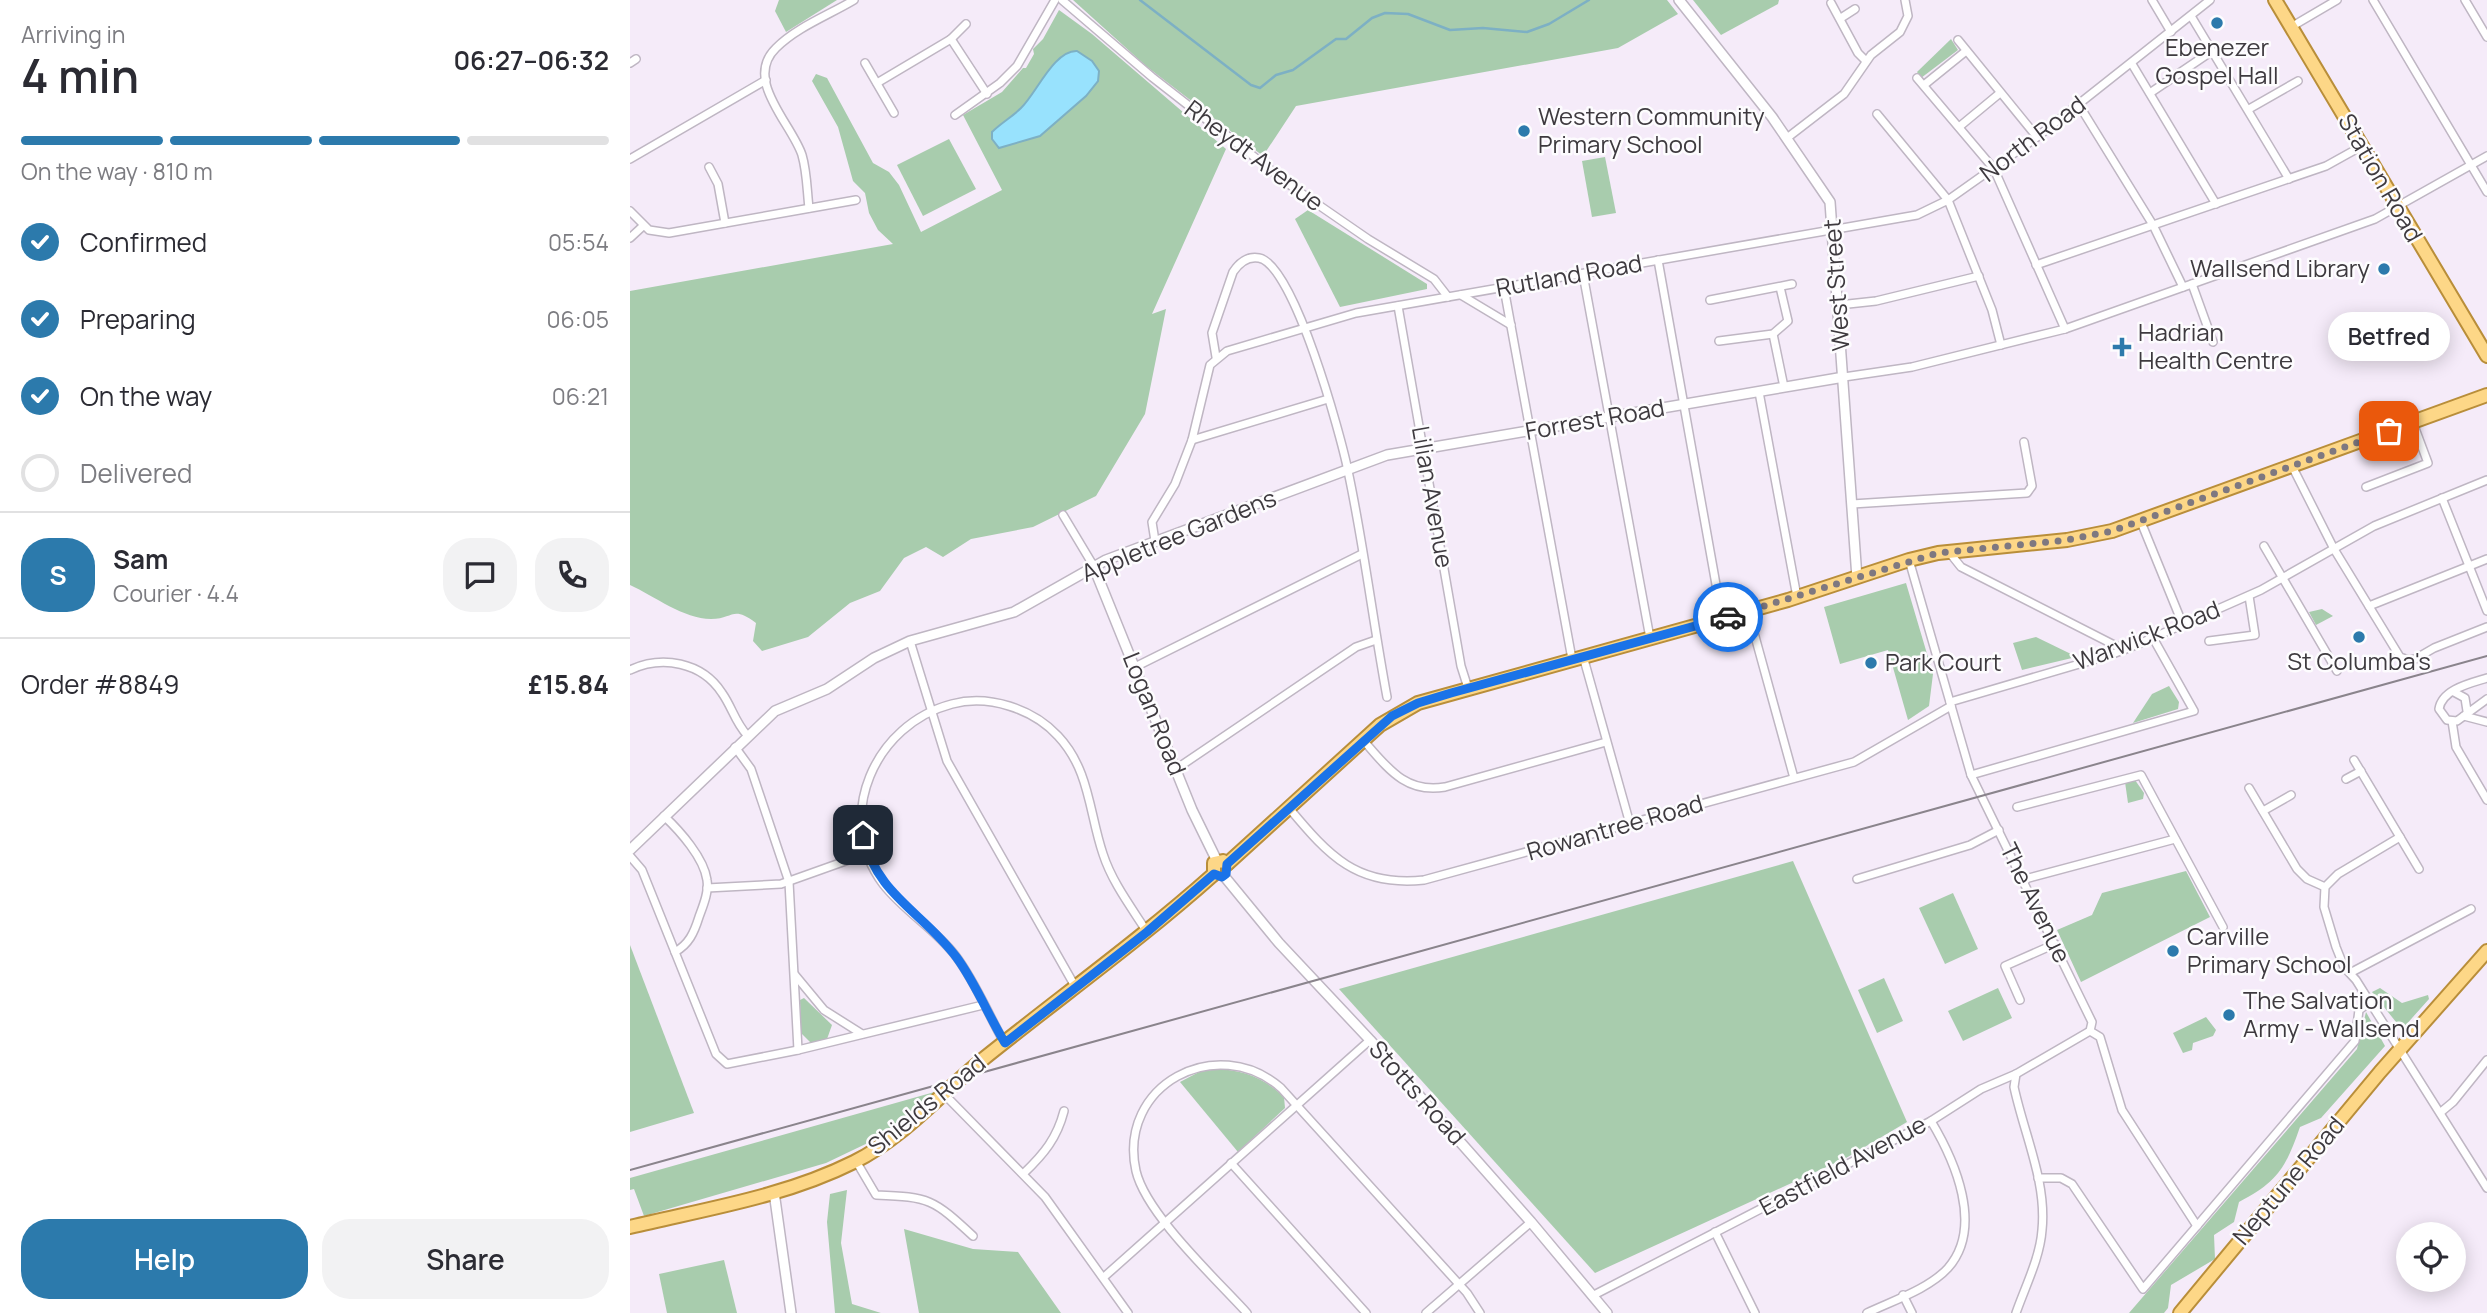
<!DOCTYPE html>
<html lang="en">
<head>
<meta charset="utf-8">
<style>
	body { margin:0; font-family:Manrope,sans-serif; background:#f2f2f3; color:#2b2b33; height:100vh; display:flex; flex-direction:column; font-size:26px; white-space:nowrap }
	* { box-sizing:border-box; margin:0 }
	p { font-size:23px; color:#7c7c81 }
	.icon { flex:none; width:38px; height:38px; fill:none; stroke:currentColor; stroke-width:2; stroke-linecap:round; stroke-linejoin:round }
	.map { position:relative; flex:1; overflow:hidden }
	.details { display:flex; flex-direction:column; background:#fff; width:630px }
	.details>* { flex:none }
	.buttons { position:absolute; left:1766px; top:1222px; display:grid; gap:14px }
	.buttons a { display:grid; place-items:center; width:70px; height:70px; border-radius:50%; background:#fff; box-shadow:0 4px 18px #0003; font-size:35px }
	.pin { position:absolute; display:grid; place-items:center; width:60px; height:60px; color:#fff; margin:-30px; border-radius:14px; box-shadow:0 4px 10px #0006 }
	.courier { position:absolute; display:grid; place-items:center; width:70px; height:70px; margin:-35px; border:5px solid #1a73e8; border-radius:50%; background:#fff; color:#222; box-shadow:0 2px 9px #0007 }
	.bubble { position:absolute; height:49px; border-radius:24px; background:#fff; box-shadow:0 4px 18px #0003; font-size:23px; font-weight:600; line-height:49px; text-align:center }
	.overview em { font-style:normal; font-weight:600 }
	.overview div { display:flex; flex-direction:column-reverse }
	.overview { display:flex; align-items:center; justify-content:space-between; height:119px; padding:0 21px }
	h1 { font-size:46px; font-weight:600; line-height:52px }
	.bar { display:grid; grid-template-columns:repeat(4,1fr); gap:10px 7px; align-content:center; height:84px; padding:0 21px }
	.bar i { height:9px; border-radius:5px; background:#e1e1e2 }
	.bar .active { background:#2c7aac }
	.bar p { grid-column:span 4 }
	.line { display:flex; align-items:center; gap:18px; padding:0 21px; border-top:2px solid #e1e1e2 }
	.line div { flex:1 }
	.round { display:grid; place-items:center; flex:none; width:74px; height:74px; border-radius:28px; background:#f2f2f3 }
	ol { padding:0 21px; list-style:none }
	li { display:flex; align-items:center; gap:21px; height:77px }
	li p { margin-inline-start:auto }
	li .icon { padding:7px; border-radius:50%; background:#2c7aac; color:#fff; stroke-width:4 }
	li:last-child { color:#7c7c81 }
	li i { width:38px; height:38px; border:4px solid #e1e1e2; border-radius:50% }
	.primary-button { display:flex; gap:14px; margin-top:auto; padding:14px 21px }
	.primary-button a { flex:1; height:80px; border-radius:28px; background:#2c7aac; color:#fff; font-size:28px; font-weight:600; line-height:80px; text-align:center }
	.primary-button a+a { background:#f2f2f3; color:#2b2b33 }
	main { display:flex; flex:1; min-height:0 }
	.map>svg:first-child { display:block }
	.green { fill:#a8ccad }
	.water { fill:#98e2fd; stroke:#7db0c4; stroke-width:2 }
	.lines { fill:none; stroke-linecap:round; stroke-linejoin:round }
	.stream { stroke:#7db0c4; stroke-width:2.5 }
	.minor-casing { stroke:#bfb6c3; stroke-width:10 }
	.tertiary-casing { stroke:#bfb6c3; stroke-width:12 }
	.primary-casing { stroke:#b98e3a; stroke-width:16 }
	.minor { stroke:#fff; stroke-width:7 }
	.tertiary { stroke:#fff; stroke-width:9 }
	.primary { stroke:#fdd787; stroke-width:12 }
	.tram { stroke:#8a848c; stroke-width:2 }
	.done { stroke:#7e7880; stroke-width:7; stroke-dasharray:0 12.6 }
	.route { stroke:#1a73e8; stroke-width:9 }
	.poi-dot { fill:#2c7aac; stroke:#fdfcfe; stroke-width:2.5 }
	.labels { text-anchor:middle; stroke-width:5; stroke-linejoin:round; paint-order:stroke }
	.poi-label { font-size:24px; fill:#3e3a3f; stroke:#fdfcfe; text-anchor:start }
	.street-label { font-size:24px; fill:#3e3a3f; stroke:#fdfcfe }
</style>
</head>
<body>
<main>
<section class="details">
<div class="overview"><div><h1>4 min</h1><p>Arriving in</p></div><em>06:27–06:32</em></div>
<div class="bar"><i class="active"></i><i class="active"></i><i class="active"></i><i></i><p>On the way · 810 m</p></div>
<ol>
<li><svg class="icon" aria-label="check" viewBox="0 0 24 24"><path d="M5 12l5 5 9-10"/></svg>Confirmed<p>05:54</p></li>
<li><svg class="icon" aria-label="check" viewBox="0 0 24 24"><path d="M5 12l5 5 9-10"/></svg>Preparing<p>06:05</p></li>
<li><svg class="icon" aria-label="check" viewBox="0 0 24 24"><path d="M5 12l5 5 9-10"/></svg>On the way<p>06:21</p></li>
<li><i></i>Delivered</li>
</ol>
<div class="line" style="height:126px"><b class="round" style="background:#2c7aac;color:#fff">S</b><div><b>Sam</b><p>Courier · 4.4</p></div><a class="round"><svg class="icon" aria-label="chat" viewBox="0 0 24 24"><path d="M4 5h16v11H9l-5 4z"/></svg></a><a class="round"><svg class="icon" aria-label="phone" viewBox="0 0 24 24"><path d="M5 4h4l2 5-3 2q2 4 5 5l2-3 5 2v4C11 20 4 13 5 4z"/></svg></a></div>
<div class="line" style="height:91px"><div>Order #8849</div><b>£15.84</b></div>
<div class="primary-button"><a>Help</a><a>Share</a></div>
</section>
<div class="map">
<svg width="1857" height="1313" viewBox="0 0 1857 1313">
	<rect width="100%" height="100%" fill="#f5ebf9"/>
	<!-- green -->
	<g class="green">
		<path d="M149,0H207L156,32L145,11Z"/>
		<path d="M443,0H1037L1048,14L988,48L666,106L633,156L516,66Z"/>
		<path d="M1063,0H1149L1148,4L1091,35Z"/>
		<path d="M429,10L462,34L596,149L522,314L536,309L515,414L466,496L403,527L341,539L313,557L296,547L274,558L250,591L220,603L178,637L132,651L123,641L126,623C102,605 104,619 81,619C54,619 24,596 0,585V291L263,244L248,230L239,213L235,193L223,181L208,127L182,81L186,74L197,78L243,163L259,172L269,185L291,232L372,190L333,115L372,92L393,68H396L404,54L403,49L413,39Z"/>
		<path d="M1321,39L1328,50L1291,78L1287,72Z"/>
		<path d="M319,139L346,189L293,216L267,165Z"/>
		<path d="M975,157L986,213L962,217L952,161Z"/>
		<path d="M678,210L797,284V289L710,307L665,219Z"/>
		<path d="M1276,583L1303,674L1299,706L1278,720L1258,650L1210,664L1194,607Z"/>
		<path d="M1692,609L1703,616L1686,625L1679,612Z"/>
		<path d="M1406,637L1441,654L1442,658L1392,670L1383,643Z"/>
		<path d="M1539,686L1549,702L1548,709L1503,723L1522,694Z"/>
		<path d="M1505,780L1514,793L1513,799L1498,803L1495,782Z"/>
		<path d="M1163,861L1277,1122L1216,1158L965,1273L709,989Z"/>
		<path d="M1556,871L1580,917L1451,982L1427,930L1462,915L1472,893Z"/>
		<path d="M1323,893L1348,949L1315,964L1289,908Z"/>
		<path d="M0,945L64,1113L0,1132Z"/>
		<path d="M1254,978L1273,1021L1247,1033L1228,990Z"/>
		<path d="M1368,988L1382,1018L1333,1041L1318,1011Z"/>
		<path d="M1750,988L1772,1003L1798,995L1799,999L1774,1027H1770L1742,992Z"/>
		<path d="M174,998L202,1025L197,1039L181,1043L171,1033L170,1000Z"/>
		<path d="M1736,1012L1755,1046L1691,1118L1670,1127C1656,1167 1648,1182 1609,1202L1604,1222L1584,1235L1585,1259L1541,1285L1538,1308L1534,1313H1499L1727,1049Z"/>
		<path d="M1576,1017L1586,1030L1583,1036L1563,1043L1562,1050L1553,1053L1543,1033Z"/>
		<path d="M587,1069C614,1070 634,1078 654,1097L655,1108L608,1152L550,1082L569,1072Z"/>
		<path d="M308,1091L244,1140L196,1163L14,1216L4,1189L0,1190V1178Z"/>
		<path d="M217,1190L211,1243L222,1304L251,1313H205L197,1222L200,1194Z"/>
		<path d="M274,1229L343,1249L388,1252L431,1313H289Z"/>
		<path d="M94,1260L107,1313H37L29,1274Z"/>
	</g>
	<!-- water -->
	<path class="water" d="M447,51L462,61L469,71L468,81L456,96L410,136L369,148L362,139V132C371,123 382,117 391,108C406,94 424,50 447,51Z"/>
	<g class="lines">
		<!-- stream -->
		<path class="stream" d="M510,0L621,85L630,88L646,75L663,70L706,39H716L742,18L755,13L778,14L820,30L853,28L897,32L919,24L959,0"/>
		<!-- minor casing -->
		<g class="minor-casing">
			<g id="minor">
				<path d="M432,0L522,77L664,188L738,239L804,279L818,297"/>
				<path d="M1522,0L1541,32"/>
				<path d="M1743,0L1857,192"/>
				<path d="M1835,0L1857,37"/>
				<path d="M1201,3L1228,53L1236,61"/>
				<path d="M1561,16L1659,179"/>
				<path d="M1211,18L1225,9"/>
				<path d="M1661,27L1707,0"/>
				<path d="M321,39L357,94"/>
				<path d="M1328,40L1407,137"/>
				<path d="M0,63L6,59"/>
				<path d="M235,63L264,113"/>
				<path d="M1502,64L1586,204"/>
				<path d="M1287,78L1364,169L1435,329"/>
				<path d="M247,83L321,39L336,24"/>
				<path d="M1294,85L1336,51"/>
				<path d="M1520,93L1582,51"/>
				<path d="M1449,105L1523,225L1553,287"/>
				<path d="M1619,109L1668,81"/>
				<path d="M1247,114L1318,200L1362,310L1371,345"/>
				<path d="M325,115L370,83L387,66L425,0"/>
				<path d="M1329,127L1370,93"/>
				<path d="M1157,138L1214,94L1241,55L1270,32L1278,16L1275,0"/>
				<path d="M0,159L136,80"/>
				<path d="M79,167L88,184L95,223"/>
				<path d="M179,208C177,191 177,172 172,155C162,124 113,80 146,48C167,27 199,15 224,0"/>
				<path d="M0,211L19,230L39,233L226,200"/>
				<path d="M0,238L13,226"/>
				<path d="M1028,260L1092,618"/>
				<path d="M1406,265L1696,166L1732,146"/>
				<path d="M953,274L1020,638"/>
				<path d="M1562,284L1583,342"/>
				<path d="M874,288L942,659"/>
				<path d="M831,295L881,325"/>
				<path d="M1080,300L1162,284"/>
				<path d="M1209,305L1246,301L1349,276"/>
				<path d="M768,306L831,666L838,688"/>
				<path d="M1143,334L1154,387"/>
				<path d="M1089,341L1143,334L1158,321L1150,287"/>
				<path d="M586,357L582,333L603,272C609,263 618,256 629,258C664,264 711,436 718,471C734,546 743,622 757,697"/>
				<path d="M1214,377L1282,367L1435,329L1745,219L1857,156"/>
				<path d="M1129,392L1167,597"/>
				<path d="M562,440L698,399"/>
				<path d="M1662,466L1704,549L1770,657L1778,660L1785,659L1804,648L1857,627"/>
				<path d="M1736,487L1798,463L1783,423"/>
				<path d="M1812,498L1857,611"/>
				<path d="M1222,504L1397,493L1402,486L1394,442"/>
				<path d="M433,515L463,565"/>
				<path d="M1511,522L1553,625"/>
				<path d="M525,541L522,522L545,484L562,440L580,365L597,351L726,313L1287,215L1318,200L1407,137L1580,0"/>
				<path d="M1634,546L1707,671"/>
				<path d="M1319,552L1331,567L1494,650"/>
				<path d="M1279,560L1341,775L1462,1022L1460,1031L1470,1037L1492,1110L1567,1226"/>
				<path d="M1739,606L1857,559"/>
				<path d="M1118,611L1164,778"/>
				<path d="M280,641L317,761L446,988"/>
				<path d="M1579,641L1625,635L1619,596"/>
				<path d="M953,656L1000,824"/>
				<path d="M505,667L732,554"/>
				<path d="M0,670C32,655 72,662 92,693C102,707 105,722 117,735"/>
				<path d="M1857,678C1841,683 1812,689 1809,709L1817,720L1827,721L1857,699"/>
				<path d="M1824,692L1835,698L1837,711"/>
				<path d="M1320,702L1480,655L1511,643L1631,590L1744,526L1857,480"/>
				<path d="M1834,716L1857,722"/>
				<path d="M1822,721L1826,747L1857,800"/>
				<path d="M733,740C757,767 775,794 815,787L976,742"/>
				<path d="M105,747L121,769L159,882L168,1050"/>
				<path d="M1724,760L1789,869"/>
				<path d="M546,769L726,647L746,640"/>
				<path d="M1341,775L1564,711L1523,638"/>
				<path d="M1716,779L1731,771"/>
				<path d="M1619,788L1667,869L1677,879L1695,887"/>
				<path d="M1387,807L1511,775L1593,927"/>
				<path d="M659,808C699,856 727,887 794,880L1224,762L1321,706"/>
				<path d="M1633,811L1661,795"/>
				<path d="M34,816C50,831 74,858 77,880C79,892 73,906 69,917C64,933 59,944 45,952"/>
				<path d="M1770,837L1708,874L1695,887L1694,907L1706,947L1714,967L1726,980L1857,1188"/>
				<path d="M0,856L12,870L86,1054L97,1064L168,1050L353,1005"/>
				<path d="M1227,879L1340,845L1369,830"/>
				<path d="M1395,879L1545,839"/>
				<path d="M77,888L151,884L238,853"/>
				<path d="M1720,973L1841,909"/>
				<path d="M165,975L194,1010L232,1034"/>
				<path d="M1390,1000L1375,966L1425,944"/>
				<path d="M374,1042C358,1014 345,981 325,955C304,928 274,911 253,884C203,817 245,724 322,704C359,694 403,709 428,736C460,770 459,813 473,854C482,882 501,907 517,932"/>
				<path d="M1386,1074L1384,1087C1394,1134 1417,1182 1412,1230C1410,1258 1395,1287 1386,1313"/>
				<path d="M314,1094L415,1197L498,1313"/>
				<path d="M1811,1112L1823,1102L1857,1060"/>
				<path d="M226,1161L246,1195C300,1197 303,1199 343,1236"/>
				<path d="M601,1163L736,1313"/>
				<path d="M394,1173C414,1154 427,1138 434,1111"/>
				<path d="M1408,1178H1431L1442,1184L1513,1289L1725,1041L1729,1010L1740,1002"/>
				<path d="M1085,1232L1125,1313"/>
				<path d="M474,1277L740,1040"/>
				<path d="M1273,1295L1282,1313"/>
				<path d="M962,1296L1301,1121L1351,1089L1386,1074L1460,1031"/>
				<path d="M617,1313C586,1279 516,1214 506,1171C487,1085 587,1032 651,1088L837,1293L850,1313"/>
				<path d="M796,1313L901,1222"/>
				<path d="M1237,1313C1262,1301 1299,1289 1318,1268C1354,1227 1325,1161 1301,1121"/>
			</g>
		</g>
		<!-- tertiary casing -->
		<g class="tertiary-casing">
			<g id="tertiary">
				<path d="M1049,0L1142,117L1200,202L1227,578"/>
				<path d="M463,565L562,810L587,861"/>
				<path d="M0,850L145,711L197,689L244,658L280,641L384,612L476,560L757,455L1214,377"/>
				<path d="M594,876L649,943L740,1040L901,1222L977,1313"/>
				<path d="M144,1192L161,1313"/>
			</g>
		</g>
		<!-- primary casing -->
		<g class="primary-casing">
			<g id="primary">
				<path d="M1645,0L1857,356"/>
				<path d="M597,864L750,725L788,703L1158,600L1279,560L1308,553L1437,540L1482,531L1857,395"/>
				<path d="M584,874V863L593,861L597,864"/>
				<path d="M0,1227C75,1209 154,1197 224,1162C274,1137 309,1095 352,1060C429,998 510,940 584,874"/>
				<path d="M1550,1313L1750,1072L1857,951"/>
			</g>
		</g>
		<!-- minor -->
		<use href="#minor" class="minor"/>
		<!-- tertiary -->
		<use href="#tertiary" class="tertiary"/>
		<!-- primary -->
		<use href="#primary" class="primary"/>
		<!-- tram -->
		<path class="tram" d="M0,1170L1857,656"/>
	</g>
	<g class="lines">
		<!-- done -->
		<path class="done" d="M1098,617L1308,553L1437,540L1482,531L1759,431"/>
		<!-- route -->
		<path class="route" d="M233,835C246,895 293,912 327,958C346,984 358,1015 375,1043L517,932L584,874L592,877L596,874L597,864L762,716L788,703L821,693L1098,617"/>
	</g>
	<!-- markers -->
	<g class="poi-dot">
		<circle cx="1587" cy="23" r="7"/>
		<circle cx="894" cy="131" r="7"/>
		<circle cx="1754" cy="269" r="7"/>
		<path d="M1488.5 336.5h7v7h7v7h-7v7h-7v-7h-7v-7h7z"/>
		<circle cx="1729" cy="637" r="7"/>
		<circle cx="1241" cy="663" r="7"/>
		<circle cx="1543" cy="951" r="7"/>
		<circle cx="1599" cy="1015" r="7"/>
	</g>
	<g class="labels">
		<!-- poi labels -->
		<g class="poi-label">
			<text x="1587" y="56" text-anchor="middle">Ebenezer<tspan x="1587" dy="28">Gospel Hall</tspan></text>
			<text x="908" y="125">Western Community<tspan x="908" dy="28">Primary School</tspan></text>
			<text x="1740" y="277" text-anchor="end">Wallsend Library</text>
			<text x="1508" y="341">Hadrian<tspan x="1508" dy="28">Health Centre</tspan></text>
			<text x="1729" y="670" text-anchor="middle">St Columba's</text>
			<text x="1255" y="671">Park Court</text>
			<text x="1557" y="945">Carville<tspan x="1557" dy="28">Primary School</tspan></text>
			<text x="1613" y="1009">The Salvation<tspan x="1613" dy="28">Army - Wallsend</tspan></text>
		</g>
		<!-- street labels -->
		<g class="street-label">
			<text transform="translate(1403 139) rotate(-37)" y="8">North Road</text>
			<text transform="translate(624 156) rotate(37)" y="8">Rheydt Avenue</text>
			<text transform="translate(1750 178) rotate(60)" y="8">Station Road</text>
			<text transform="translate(939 276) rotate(-10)" y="8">Rutland Road</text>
			<text transform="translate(1207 285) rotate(-94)" y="8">West Street</text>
			<text transform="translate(965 420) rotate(-10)" y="8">Forrest Road</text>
			<text transform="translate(802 497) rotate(80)" y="8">Lilian Avenue</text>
			<text transform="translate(549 536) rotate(-22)" y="8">Appletree Gardens</text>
			<text transform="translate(1517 636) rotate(-21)" y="8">Warwick Road</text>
			<text transform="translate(524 714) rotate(68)" y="8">Logan Road</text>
			<text transform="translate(985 828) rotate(-16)" y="8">Rowantree Road</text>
			<text transform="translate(1405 903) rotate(64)" y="8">The Avenue</text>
			<text transform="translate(787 1093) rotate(48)" y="8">Stotts Road</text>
			<text transform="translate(297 1105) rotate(-39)" y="8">Shields Road</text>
			<text transform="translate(1213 1166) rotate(-28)" y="8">Eastfield Avenue</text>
			<text transform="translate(1659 1181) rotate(-50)" y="8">Neptune Road</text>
		</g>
	</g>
</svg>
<div class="buttons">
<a><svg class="icon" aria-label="locate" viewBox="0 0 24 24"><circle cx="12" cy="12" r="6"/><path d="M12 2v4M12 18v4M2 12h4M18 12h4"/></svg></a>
</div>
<div class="pin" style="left:1759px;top:431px;background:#ea580c"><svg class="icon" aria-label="bag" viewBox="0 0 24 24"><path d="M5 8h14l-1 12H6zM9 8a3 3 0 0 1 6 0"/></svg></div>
<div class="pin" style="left:233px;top:835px;background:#1f2937"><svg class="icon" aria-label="home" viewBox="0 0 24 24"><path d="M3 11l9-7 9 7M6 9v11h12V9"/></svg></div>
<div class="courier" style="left:1098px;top:617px"><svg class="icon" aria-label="car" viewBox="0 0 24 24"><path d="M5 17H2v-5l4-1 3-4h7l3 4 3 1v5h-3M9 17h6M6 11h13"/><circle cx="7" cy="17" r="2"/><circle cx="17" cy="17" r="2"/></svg></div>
<div class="bubble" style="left:1698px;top:312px;width:122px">Betfred</div>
</div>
</main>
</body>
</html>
